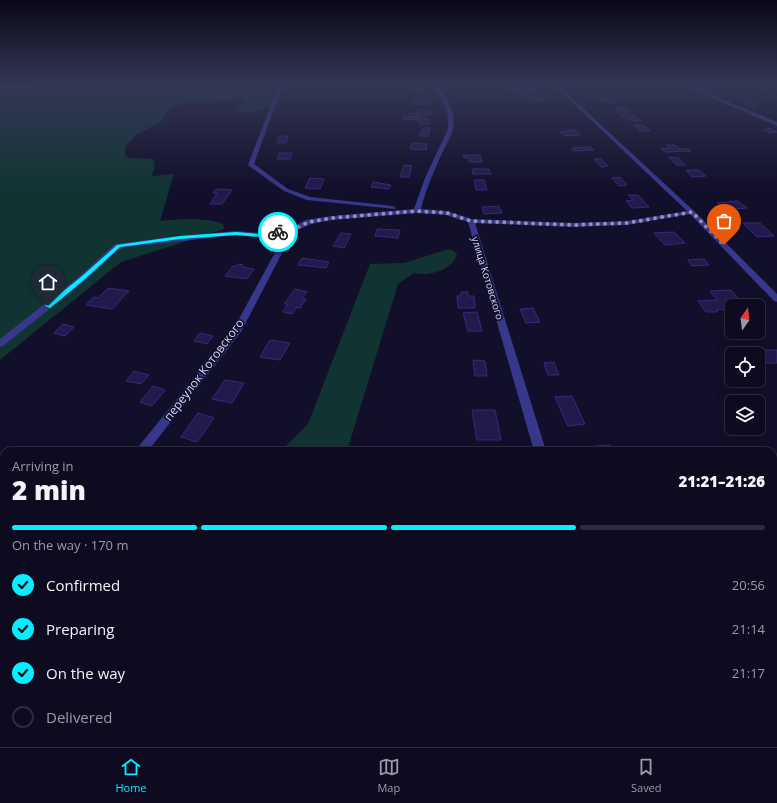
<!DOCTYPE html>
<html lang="en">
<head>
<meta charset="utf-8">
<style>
	body { margin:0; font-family:"Open Sans",sans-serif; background:#171429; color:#f1f3f6; height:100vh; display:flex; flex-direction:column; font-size:15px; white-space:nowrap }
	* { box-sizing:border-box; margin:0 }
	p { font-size:13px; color:#9b9ba5 }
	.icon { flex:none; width:22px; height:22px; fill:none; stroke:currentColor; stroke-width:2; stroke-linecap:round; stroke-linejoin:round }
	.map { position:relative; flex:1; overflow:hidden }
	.details { position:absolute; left:0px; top:447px; width:777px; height:300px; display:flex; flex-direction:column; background:#0e0b20; border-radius:12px 12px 0 0; box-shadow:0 4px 16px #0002,0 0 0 1px #2e2b3e }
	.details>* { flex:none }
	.needle { width:26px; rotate:14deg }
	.controls { position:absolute; left:725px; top:299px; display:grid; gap:8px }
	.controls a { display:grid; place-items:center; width:40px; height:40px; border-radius:6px; background:#0e0b20; box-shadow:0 4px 16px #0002,0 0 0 1px #2e2b3e; font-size:20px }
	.pin { position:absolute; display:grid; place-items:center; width:34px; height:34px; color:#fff; margin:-41px -17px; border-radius:50% 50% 50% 0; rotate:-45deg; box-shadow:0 0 4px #0007 }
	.pin .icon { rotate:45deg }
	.courier { position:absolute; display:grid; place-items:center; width:40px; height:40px; margin:-20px; border:3px solid #03efff; border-radius:50%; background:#fff; color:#222; box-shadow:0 1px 5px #0007 }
	.overview em { font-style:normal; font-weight:800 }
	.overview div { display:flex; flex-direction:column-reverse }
	.overview { display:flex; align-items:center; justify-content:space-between; height:68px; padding:0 12px }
	h1 { font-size:26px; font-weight:800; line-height:30px }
	.bar { display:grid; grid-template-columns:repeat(4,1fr); gap:6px 4px; align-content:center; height:48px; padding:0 12px }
	.bar i { height:5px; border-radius:3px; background:#2e2b3e }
	.bar .active { background:#03efff }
	.bar p { grid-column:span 4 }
	ol { padding:0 12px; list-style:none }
	li { display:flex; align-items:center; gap:12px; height:44px }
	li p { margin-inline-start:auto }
	li .icon { padding:4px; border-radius:50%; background:#03efff; color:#111; stroke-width:4 }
	li:last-child { color:#9b9ba5 }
	li i { width:22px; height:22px; border:2px solid #2e2b3e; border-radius:50% }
	.tabs { display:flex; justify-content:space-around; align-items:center; height:56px; border-top:1px solid #2e2b3e; background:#0e0b20; font-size:11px; color:#9b9ba5 }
	.tabs a { display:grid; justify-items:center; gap:2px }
	.tabs .active { color:#03efff }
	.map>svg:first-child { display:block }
	.green { fill:#113432 }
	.building { fill:#221a4c; stroke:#372a79 }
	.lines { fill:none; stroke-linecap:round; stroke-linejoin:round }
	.path { stroke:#29c2b3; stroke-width:1.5; stroke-dasharray:1 1.5; stroke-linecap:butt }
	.minor { fill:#37378b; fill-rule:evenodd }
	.route { fill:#03efff }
	.done { stroke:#9491b4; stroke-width:4; stroke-dasharray:0 7.2 }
	.labels { text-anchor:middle; stroke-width:3.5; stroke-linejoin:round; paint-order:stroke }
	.far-street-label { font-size:10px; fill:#dad7ff; stroke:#120f2a }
	.street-label { font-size:12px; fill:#dad7ff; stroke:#120f2a }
</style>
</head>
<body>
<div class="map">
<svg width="777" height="747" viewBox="0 0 777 747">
	<rect width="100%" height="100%" fill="#120f2a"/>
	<!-- green -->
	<g class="green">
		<path d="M0,84H30L32,89C50,99 62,91 80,84H272L271,95L275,100C271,109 243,117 236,110L243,102V99L189,102L174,106L169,109L161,122L136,135L125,147V155L129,158L153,159L155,163L152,176L174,174L160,221C181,219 203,217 223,224L224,229L121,262L0,360Z"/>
		<path d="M445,250H452L457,254C453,270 428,277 414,273L398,284L347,451H281L308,424L370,264L404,263Z"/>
		<path d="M158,743H282L283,747H158Z"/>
	</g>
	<!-- building -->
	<g class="building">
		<path d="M412,88H423L424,92H412Z"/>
		<path d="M534,88L538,93L518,94L515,90L519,89L522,93L527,92L524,89Z"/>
		<path d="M526,98H543L546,101L534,102L532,99Z"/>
		<path d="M610,98L615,103H607L600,99Z"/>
		<path d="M413,99L429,100V104H412Z"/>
		<path d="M753,101L758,103L753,104L758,106L753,107L743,103Z"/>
		<path d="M624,107L630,112H619L614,108Z"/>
		<path d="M416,110H430L431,115H418V117H410V113H416Z"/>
		<path d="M628,114L631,116H635L641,121L629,120L620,115Z"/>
		<path d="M403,116L429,119V124H420V120L403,119Z"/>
		<path d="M634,125H643L650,131H640Z"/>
		<path d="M424,128H430L428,136H419Z"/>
		<path d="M771,128L777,132L770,133L762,130Z"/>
		<path d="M575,130L580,135L565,136L560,132Z"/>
		<path d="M279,136H288L286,143H277Z"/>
		<path d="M412,143L427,144L426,150L410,149Z"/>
		<path d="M666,145H675L679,149H688L691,151L665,152L661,149L669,148Z"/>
		<path d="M591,147L594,150L574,151L572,148Z"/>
		<path d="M279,153H292L290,159H277Z"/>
		<path d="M463,155H480L482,162H469V158H464Z"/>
		<path d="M668,157L679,158L685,165H677Z"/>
		<path d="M594,159H601L608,166L601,167Z"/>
		<path d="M404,165L412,166L409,177H400Z"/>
		<path d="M472,169H489L491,174H473Z"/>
		<path d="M686,170H699L706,176L692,177Z"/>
		<path d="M620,177L627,185L619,186L612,178Z"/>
		<path d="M310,178L324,179L320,189L305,188Z"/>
		<path d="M474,180H484L487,190H476Z"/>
		<path d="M373,182L391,185L389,189L371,187Z"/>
		<path d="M216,189L232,190L222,204H210L217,193H213Z"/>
		<path d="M628,195H638L649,207L632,208L626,201L633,200Z"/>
		<path d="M737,201L747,208L727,210L717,203Z"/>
		<path d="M499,206L502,213L484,214L482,207Z"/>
		<path d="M743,223H760L774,236L757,237Z"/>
		<path d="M377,229L400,230L398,238L375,236Z"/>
		<path d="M674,232L685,243L665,245L654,233Z"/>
		<path d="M341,233L351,234L344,248L333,246Z"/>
		<path d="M302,258L329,262L326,268L298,265Z"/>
		<path d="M704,259L709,265L692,266L688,260Z"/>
		<path d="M238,264L243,265L242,267L254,269L247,279L225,276L233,266H236Z"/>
		<path d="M108,288L129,291L112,309L86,305L94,297L98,298Z"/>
		<path d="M295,289L307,292L302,298L306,299L300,308L297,307L292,314L283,312L288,304H284Z"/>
		<path d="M731,290L743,305L732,306V309L716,310L718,312H706L698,301L717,300L710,291Z"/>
		<path d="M461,292H468V296H474L475,308H458L457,296H461Z"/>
		<path d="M533,308L540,322L526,323L520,309Z"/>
		<path d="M477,312L482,331H468L463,313Z"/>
		<path d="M63,324L74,327L65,336L54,333Z"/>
		<path d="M200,333L213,336L207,344L194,341Z"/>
		<path d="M270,340L290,343L280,360L260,357Z"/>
		<path d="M756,350H777V363H766Z"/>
		<path d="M473,360L485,361L487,376H475Z"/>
		<path d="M554,362L559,375H548L544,363Z"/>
		<path d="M134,371L149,375L141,384L126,381Z"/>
		<path d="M225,380L244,383L232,403L212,399Z"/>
		<path d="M153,386L165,390L152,406L140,402Z"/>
		<path d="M572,396L585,424L568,426L555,397Z"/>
		<path d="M472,410H495L501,440H477Z"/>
		<path d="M198,413L214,418L197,442L181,437Z"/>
		<path d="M610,445L612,451H572L571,448Z"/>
		<path d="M543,743H579L580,747H543Z"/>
	</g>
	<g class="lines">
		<!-- path -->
		<path class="path" d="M0,87L18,88L54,84"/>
		<!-- minor -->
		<g class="minor">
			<path d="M279,84H283L254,164L288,189L310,197L393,206L396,208L395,209L307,200L284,191L249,166L248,165Z"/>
			<path d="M433,84H437C442,93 451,103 453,114C457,132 445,144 439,160C432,176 425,192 421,209L447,211L472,219L573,223L627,221L687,211L553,84H557L694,211L777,294V302L774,301L690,214L627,225L573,227L475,223L546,451H534L468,222L446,215L417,213L332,220L311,224L293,232L241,332L148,451H135L234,328L285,234L259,237L236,235L120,248L86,280L3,346L0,347V339L80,276L115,244L180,236L236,231L259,233L288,229L306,220L332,216L414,209L425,178L448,129V117L446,108Z"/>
			<path d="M680,84H685L777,122V126Z"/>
			<path d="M4,600V618L0,619V602Z"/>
			<path d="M624,743H640L641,747H625Z"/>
		</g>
	</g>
	<!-- sky -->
	<linearGradient id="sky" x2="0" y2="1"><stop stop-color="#0a0817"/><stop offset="0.45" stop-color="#333755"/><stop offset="1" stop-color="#333755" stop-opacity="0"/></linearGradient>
	<rect width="777" height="188" fill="url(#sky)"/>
	<!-- route -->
	<path class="route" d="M278,231L280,233L259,237L236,235L180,239L120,247L85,279L50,308L45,306L81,277L117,245L180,236L236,232L259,234Z"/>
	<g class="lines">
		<!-- done -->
		<path class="done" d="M278,232L290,231L309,222L332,218L417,211L447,213L471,221L573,225L627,223L692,212L724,245"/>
	</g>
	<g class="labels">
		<!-- far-street labels -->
		<g class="far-street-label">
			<text transform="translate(488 278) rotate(73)" y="4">улица Котовского</text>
		</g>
		<!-- street labels -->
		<g class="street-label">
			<text transform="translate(204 370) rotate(-53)" y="4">переулок Котовского</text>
		</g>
	</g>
</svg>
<div class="controls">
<a><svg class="needle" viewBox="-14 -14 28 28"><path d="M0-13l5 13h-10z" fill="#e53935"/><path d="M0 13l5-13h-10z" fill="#9b9ba5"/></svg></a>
<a><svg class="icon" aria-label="locate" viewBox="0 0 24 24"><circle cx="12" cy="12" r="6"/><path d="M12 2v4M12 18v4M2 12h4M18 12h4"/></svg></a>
<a><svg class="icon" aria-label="layers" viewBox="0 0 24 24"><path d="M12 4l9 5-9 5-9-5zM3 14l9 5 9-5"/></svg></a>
</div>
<div class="pin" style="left:724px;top:245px;background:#ea580c"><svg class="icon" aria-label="bag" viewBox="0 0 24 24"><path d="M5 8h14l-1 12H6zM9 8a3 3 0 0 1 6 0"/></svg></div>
<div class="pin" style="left:48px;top:306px;background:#1f2937"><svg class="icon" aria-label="home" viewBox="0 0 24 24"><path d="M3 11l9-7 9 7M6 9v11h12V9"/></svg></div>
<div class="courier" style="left:278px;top:232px"><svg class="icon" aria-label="bike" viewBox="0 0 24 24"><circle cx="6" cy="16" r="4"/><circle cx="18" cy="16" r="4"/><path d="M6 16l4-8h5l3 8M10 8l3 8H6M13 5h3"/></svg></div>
<section class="details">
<div class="overview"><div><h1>2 min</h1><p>Arriving in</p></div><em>21:21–21:26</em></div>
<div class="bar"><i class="active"></i><i class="active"></i><i class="active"></i><i></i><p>On the way · 170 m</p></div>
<ol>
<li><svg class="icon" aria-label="check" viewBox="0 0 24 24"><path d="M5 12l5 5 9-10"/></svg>Confirmed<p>20:56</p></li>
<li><svg class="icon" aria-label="check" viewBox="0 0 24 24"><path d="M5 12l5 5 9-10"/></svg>Preparing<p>21:14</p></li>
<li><svg class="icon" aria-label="check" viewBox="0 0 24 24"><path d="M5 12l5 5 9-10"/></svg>On the way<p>21:17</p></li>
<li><i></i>Delivered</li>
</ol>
</section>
</div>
<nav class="tabs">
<a class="active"><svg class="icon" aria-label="home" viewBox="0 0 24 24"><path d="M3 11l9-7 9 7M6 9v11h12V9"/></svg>Home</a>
<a><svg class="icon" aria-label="map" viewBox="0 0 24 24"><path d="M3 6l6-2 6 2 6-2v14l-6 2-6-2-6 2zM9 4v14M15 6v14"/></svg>Map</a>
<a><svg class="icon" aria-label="saved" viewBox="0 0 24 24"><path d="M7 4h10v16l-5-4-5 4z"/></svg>Saved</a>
</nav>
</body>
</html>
